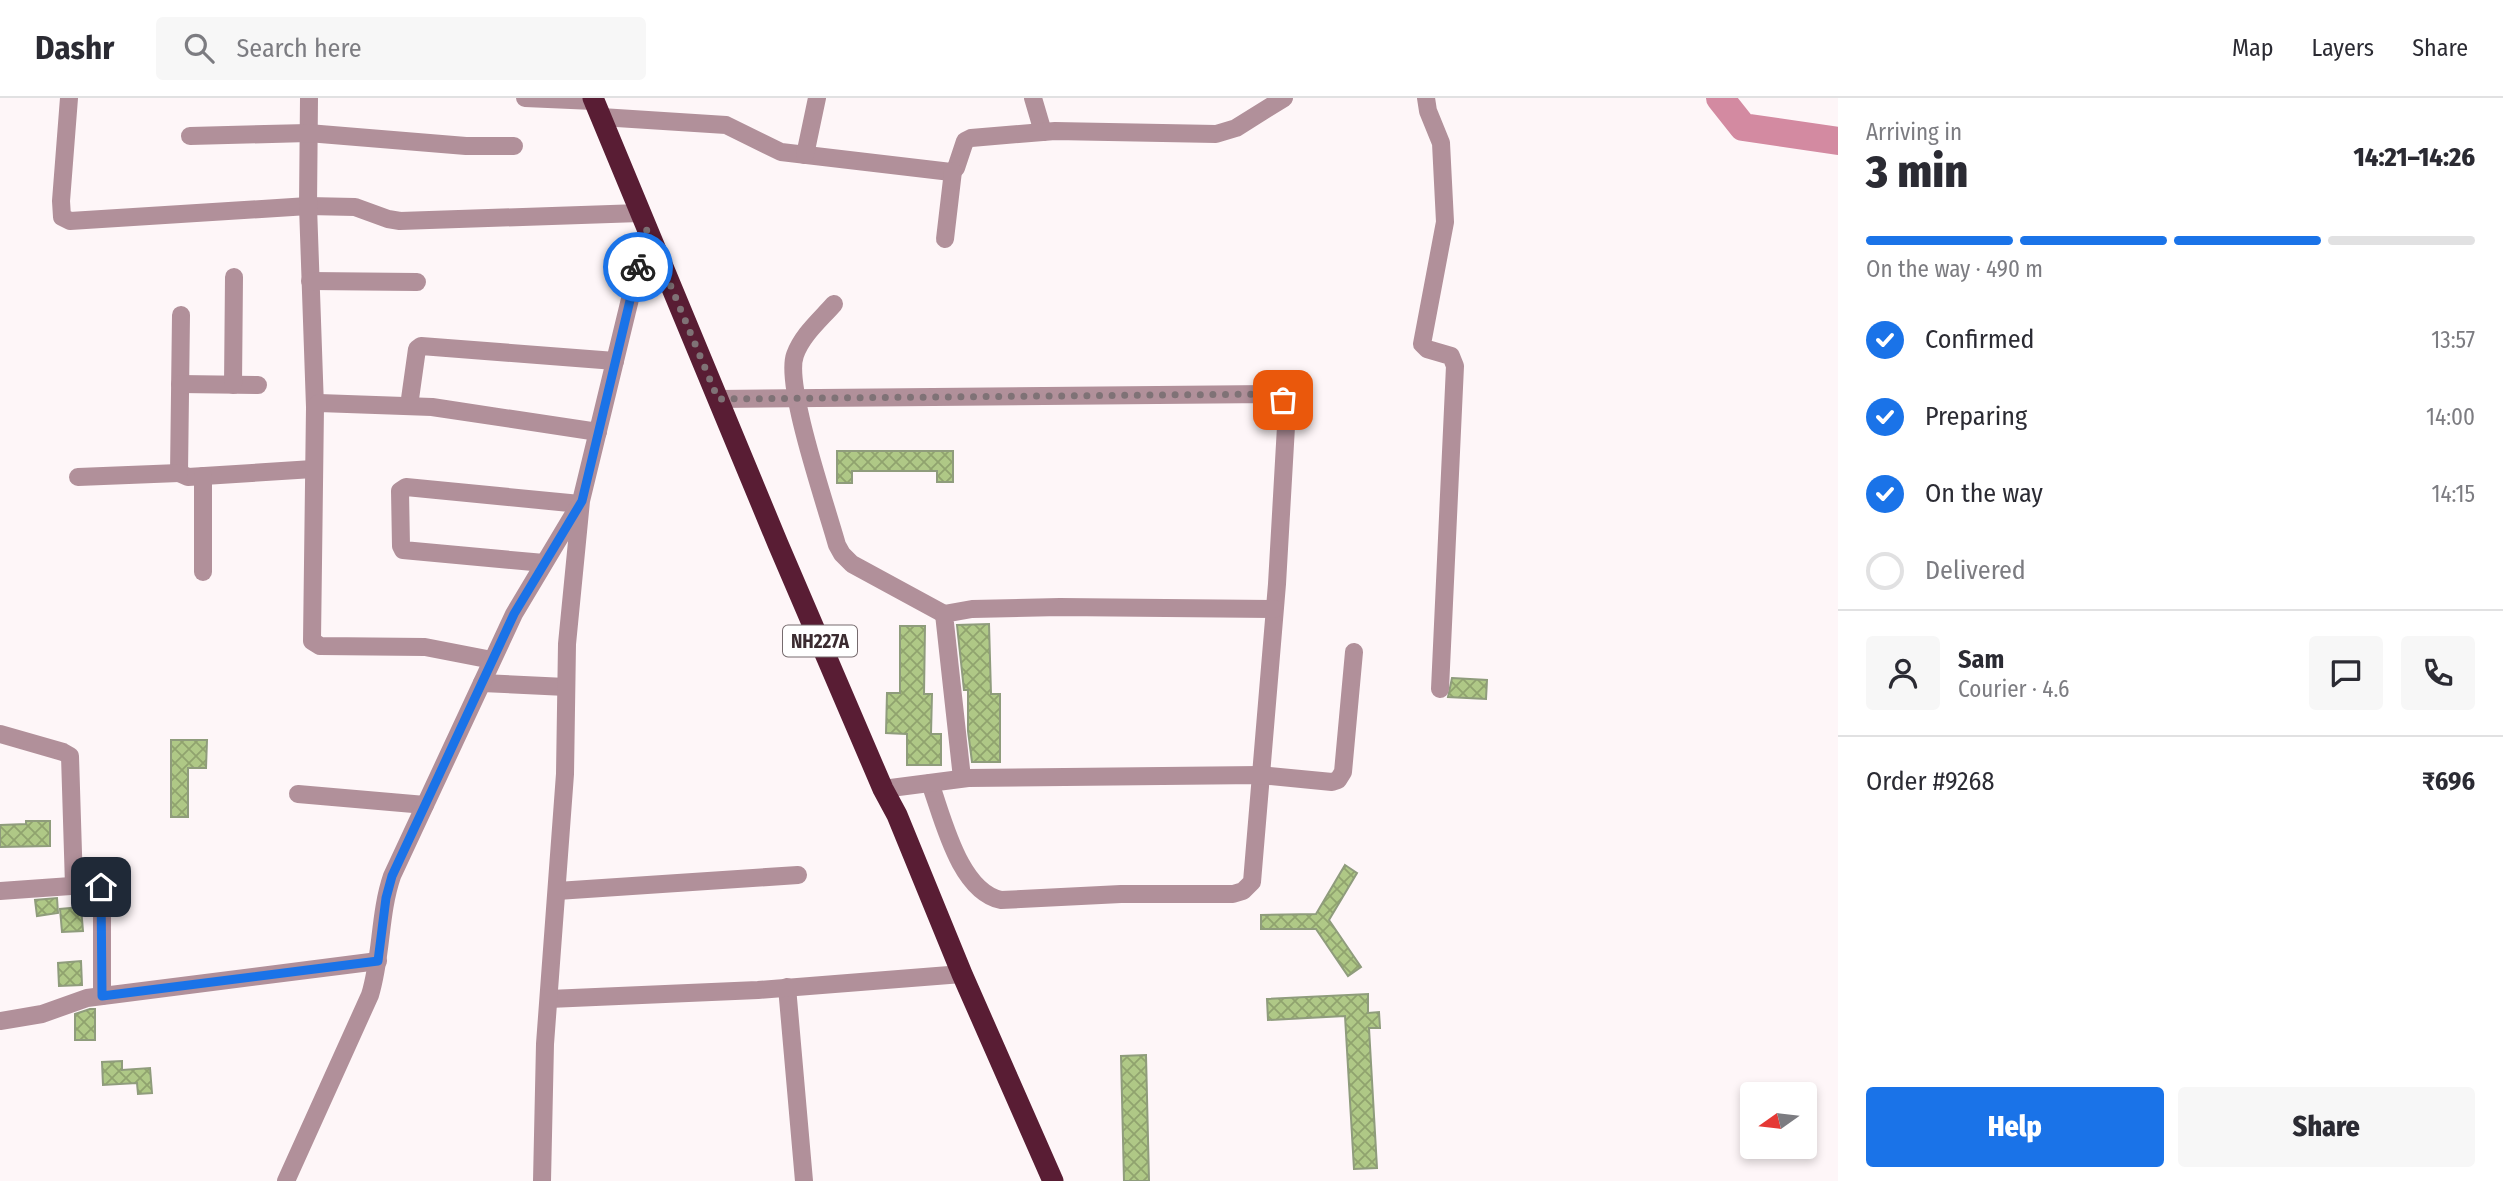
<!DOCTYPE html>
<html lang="en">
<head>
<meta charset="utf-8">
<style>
	body { margin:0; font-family:"Fira Sans Condensed",sans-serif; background:#f7f7f7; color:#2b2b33; height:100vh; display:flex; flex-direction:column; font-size:26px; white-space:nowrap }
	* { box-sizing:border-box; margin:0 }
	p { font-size:23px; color:#7c7c81 }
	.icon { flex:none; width:38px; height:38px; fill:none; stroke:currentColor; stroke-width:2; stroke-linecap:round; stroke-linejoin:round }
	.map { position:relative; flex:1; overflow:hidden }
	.panel { display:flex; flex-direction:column; background:#fff; width:665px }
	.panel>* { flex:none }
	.needle { width:46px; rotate:256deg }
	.tools { position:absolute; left:1740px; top:984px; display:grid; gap:14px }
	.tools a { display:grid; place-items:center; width:77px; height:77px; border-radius:7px; background:#fff; box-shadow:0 4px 10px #0003; font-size:35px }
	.pin { position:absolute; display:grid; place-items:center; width:60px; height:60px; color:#fff; margin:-30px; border-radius:14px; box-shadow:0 4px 10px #0006 }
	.courier { position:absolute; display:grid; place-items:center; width:70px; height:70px; margin:-35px; border:5px solid #1a73e8; border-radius:50%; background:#fff; color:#222; box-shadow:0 2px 9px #0007 }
	.head em { font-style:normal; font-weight:800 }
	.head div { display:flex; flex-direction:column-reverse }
	.head { display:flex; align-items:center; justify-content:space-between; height:119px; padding:0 28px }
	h1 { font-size:46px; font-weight:800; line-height:52px }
	.bar { display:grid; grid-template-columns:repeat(4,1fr); gap:10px 7px; align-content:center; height:84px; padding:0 28px }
	.bar i { height:9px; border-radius:5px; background:#e1e1e2 }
	.bar .active { background:#1a73e8 }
	.bar p { grid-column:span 4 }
	.line { display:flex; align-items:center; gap:18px; padding:0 28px; border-top:2px solid #e1e1e2 }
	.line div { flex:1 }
	.round { display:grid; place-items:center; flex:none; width:74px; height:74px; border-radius:7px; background:#f7f7f7 }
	ol { padding:0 28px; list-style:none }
	li { display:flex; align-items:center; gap:21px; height:77px }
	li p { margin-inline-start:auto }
	li .icon { padding:7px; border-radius:50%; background:#1a73e8; color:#fff; stroke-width:4 }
	li:last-child { color:#7c7c81 }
	li i { width:38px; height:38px; border:4px solid #e1e1e2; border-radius:50% }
	.cta { display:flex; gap:14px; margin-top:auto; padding:14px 28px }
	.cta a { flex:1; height:80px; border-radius:7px; background:#1a73e8; color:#fff; font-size:28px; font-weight:800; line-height:80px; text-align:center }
	.cta a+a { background:#f7f7f7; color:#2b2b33 }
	header { display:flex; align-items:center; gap:42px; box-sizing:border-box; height:98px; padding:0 35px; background:#fff; border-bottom:2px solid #e1e1e2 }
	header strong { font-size:33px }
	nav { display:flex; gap:38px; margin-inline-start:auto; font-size:24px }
	.search { width:490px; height:63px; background:#f7f7f7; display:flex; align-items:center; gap:18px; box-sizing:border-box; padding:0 24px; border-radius:7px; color:#7c7c81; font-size:26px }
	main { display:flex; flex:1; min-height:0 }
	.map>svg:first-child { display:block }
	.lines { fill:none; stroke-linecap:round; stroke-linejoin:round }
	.river { stroke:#d38aa1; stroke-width:28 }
	.building { fill:url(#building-cross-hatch); stroke:#8f9c7c; stroke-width:2 }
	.minor { stroke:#b1909a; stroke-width:18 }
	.highway { stroke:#591d34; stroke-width:21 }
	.done { stroke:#7f7276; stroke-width:7; stroke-dasharray:0 12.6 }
	.route { stroke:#1a73e8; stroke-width:9 }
	.labels { text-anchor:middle; stroke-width:5; stroke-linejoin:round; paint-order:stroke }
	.shield { fill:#fff; stroke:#766b6e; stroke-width:2 }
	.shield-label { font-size:19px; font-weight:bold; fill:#3b2b30 }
</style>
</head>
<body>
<header>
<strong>Dashr</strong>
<div class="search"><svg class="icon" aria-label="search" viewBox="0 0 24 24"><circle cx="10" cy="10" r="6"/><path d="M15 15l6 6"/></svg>Search here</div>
<nav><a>Map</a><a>Layers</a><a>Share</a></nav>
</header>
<main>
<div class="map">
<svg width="1838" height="1083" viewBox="0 0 1838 1083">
	<defs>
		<pattern id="building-cross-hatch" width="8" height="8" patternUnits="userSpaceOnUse" patternTransform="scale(1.75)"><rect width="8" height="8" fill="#afc886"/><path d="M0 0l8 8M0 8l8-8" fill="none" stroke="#90a36e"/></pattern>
	</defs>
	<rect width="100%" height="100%" fill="#fef6f8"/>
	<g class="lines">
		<!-- river -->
		<path class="river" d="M1720,0L1743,29L1838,43"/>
	</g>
	<!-- building -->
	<g class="building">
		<path d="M837,353H953V384H937V373H852V385H837Z"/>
		<path d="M989,526L991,596H1000V664H972L968,633V592H964L957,527Z"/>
		<path d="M900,528H925L924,596H932L931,636H941V667H907V636L886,635L887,595H900Z"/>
		<path d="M1452,580L1487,582L1486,601L1448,599Z"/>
		<path d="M171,642H207L206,670H188V719H171Z"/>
		<path d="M26,723H50V748L0,749V727L26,726Z"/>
		<path d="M1345,767L1357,775L1329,822L1361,869L1348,878L1316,831H1261V817L1316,816Z"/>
		<path d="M57,800L58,815L37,818L35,802Z"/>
		<path d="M81,809L83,833L62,834L60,811Z"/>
		<path d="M81,863L82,887L59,888L58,865Z"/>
		<path d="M1368,896V915L1379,914L1380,930H1369L1377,1070L1354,1071L1345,918L1268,922L1267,901Z"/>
		<path d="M90,911H95V942H75V916Z"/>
		<path d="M1146,957L1149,1083H1124L1121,958Z"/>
		<path d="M122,963V972L150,970L152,995L138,996L137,985L103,987L102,964Z"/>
	</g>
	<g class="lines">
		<!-- minor -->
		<g class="minor">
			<path d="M69,0L61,103L62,119L70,123L308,108L355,109L388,121L400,123L640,115"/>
			<path d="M309,0L308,108L315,309"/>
			<path d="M525,0L594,3"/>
			<path d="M1033,0L1043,34"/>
			<path d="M1426,0L1428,13L1441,45L1445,124L1422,246L1427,251L1451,258L1455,268L1440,591"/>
			<path d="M601,19L726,27L781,54L951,74L956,70L965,43L971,40L1055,33L1216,36L1236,30L1284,0"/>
			<path d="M190,38L308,35L466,48H514"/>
			<path d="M805,57L817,0"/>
			<path d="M945,141L953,73"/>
			<path d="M310,183L417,184"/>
			<path d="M834,206C820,222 802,237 795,257C784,287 827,410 837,447L842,456L852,466L944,516"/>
			<path d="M181,217L179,375L188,379L313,371"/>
			<path d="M180,286L258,287"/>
			<path d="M233,287L234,179"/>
			<path d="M718,301L1270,296C1280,298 1283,302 1287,311L1277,486L1252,784L1243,793L1233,796H1121L1001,802C959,793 943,720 930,685"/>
			<path d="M409,308L417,251L421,248L615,263"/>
			<path d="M203,378V474"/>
			<path d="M78,379L179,375"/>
			<path d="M544,465L403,452L401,448L400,393L406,389L580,406"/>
			<path d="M492,562L425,549L320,548L312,543L315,309L319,305L432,309L598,334"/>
			<path d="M482,585L566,589"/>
			<path d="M0,636L63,654L70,658L74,787"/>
			<path d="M962,680L944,516L972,511L1060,509L1274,511"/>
			<path d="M883,691L968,680L1260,677L1332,684L1338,682L1343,674L1354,554"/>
			<path d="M298,696L425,707"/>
			<path d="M0,793L99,786L102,794V898"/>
			<path d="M557,793L798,777"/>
			<path d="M787,889L804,1083"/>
			<path d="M549,901L758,892L962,876"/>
			<path d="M0,923L42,916L87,900L378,863"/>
			<path d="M286,1083L370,897C382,858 379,816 392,778L514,516L578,409"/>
			<path d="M542,1083L545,946L565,676L567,546L581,403L647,131"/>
		</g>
		<!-- highway -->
		<path class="highway" d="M593,0L778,446L883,691L897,717L962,876L1053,1083"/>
	</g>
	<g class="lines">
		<!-- done -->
		<path class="done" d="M638,169L647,131L718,301L1270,296L1279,298L1283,302"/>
		<!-- route -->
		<path class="route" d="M101,789L102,898L378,863L386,800L392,778L514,516L582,403L638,169"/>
	</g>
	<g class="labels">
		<!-- shield labels -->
		<rect class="shield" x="783" y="527.5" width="74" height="31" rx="5"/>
		<g class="shield-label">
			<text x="820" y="550">NH227A</text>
		</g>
	</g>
</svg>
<div class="tools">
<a><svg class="needle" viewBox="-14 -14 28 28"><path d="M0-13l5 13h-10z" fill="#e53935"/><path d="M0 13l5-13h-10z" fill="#7c7c81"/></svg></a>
</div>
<div class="pin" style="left:1283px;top:302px;background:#ea580c"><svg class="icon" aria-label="bag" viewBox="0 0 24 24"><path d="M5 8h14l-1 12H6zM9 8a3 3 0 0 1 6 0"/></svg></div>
<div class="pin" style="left:101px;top:789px;background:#1f2937"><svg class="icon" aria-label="home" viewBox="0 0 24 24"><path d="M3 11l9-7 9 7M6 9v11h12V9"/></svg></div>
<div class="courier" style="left:638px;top:169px"><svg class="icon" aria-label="bike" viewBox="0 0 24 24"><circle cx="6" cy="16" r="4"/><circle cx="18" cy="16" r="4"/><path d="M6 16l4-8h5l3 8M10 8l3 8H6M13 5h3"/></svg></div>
</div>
<section class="panel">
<div class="head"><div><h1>3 min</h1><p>Arriving in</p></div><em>14:21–14:26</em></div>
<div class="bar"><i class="active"></i><i class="active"></i><i class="active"></i><i></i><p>On the way · 490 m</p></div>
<ol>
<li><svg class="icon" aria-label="check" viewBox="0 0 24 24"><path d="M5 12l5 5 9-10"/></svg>Confirmed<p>13:57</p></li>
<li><svg class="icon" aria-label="check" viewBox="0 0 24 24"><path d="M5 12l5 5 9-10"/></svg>Preparing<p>14:00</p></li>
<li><svg class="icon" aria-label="check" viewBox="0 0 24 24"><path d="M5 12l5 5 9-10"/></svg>On the way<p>14:15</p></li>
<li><i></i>Delivered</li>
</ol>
<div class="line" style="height:126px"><a class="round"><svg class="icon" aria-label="person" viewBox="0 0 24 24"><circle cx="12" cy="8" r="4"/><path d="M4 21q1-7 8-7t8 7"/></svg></a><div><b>Sam</b><p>Courier · 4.6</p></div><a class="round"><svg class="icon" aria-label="chat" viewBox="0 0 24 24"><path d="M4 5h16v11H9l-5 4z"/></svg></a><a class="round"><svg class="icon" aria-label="phone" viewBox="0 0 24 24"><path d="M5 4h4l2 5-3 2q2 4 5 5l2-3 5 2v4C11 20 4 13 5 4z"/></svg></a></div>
<div class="line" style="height:91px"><div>Order #9268</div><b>₹696</b></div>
<div class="cta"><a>Help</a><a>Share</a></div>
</section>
</main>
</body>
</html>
